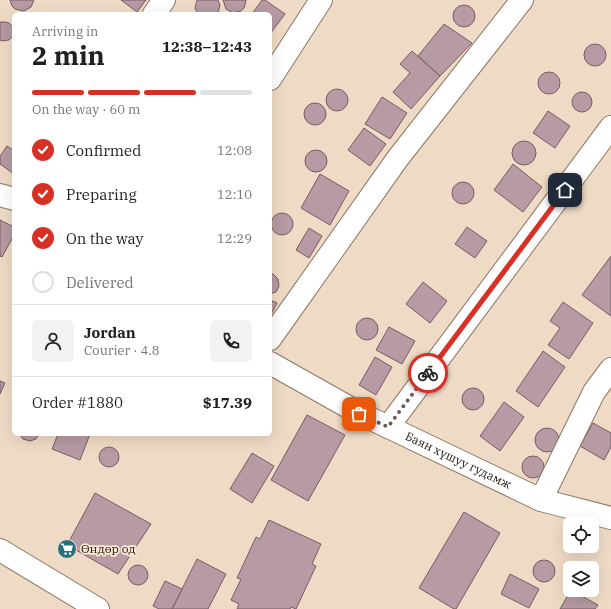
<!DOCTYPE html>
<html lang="en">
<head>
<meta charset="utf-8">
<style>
	body { margin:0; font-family:"IBM Plex Serif",serif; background:#f2f2f2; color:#202124; height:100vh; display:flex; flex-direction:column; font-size:15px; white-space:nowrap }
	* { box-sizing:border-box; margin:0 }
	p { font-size:13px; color:#757577 }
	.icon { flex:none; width:22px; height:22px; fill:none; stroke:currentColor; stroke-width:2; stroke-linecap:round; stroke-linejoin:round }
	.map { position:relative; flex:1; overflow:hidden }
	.panel { position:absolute; left:12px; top:12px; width:260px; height:424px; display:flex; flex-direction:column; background:#fff; border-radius:6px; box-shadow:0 4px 16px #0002 }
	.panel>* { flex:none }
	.controls { position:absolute; left:563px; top:517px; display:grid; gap:8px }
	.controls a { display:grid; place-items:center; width:36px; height:36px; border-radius:6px; background:#fff; box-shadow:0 4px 16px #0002; font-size:20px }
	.pin { position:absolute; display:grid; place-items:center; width:34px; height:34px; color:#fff; margin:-17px; border-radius:8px; box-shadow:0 2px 6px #0006 }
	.courier { position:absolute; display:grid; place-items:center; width:40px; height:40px; margin:-20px; border:3px solid #d93025; border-radius:50%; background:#fff; color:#222; box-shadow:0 1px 5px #0007 }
	.headline em { font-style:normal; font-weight:700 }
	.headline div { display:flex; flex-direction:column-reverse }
	.headline { display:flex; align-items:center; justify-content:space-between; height:68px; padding:0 20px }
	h1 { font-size:26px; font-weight:700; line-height:30px }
	.bar { display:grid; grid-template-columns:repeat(4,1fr); gap:6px 4px; align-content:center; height:48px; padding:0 20px }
	.bar i { height:5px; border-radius:3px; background:#e0e0e0 }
	.bar .on { background:#d93025 }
	.bar p { grid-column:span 4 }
	.line { display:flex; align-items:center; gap:10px; padding:0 20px; border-top:1px solid #e0e0e0 }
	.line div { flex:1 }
	.round { display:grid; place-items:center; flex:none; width:42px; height:42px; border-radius:6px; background:#f2f2f2 }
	ol { padding:0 20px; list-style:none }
	li { display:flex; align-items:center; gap:12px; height:44px }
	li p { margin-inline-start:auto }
	li .icon { padding:4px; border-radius:50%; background:#d93025; color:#fff; stroke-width:4 }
	li:last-child { color:#757577 }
	li i { width:22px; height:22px; border:2px solid #e0e0e0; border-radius:50% }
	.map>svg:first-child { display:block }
	.building { fill:#b79aa3; stroke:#775c64 }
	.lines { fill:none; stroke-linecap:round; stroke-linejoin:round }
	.minor-casing { stroke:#8a7864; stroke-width:24 }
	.secondary-casing { stroke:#8a7864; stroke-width:24 }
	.minor { stroke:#fff; stroke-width:22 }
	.secondary { stroke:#fff; stroke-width:22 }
	.done { stroke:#695e51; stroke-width:4; stroke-dasharray:0 7.2 }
	.route { stroke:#d93025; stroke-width:5 }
	.labels { text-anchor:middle; stroke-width:3.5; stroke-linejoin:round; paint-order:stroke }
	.street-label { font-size:12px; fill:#211a12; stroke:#fce8d2 }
	.poi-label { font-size:12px; fill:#211a12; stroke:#fce8d2; text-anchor:start }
</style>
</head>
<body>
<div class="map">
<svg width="611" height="609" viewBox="0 0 611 609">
	<rect width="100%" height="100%" fill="#efdbc5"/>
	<!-- building -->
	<g class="building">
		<path d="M10,0H34L31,7L24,11L15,9L12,6Z"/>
		<path d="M121,0H146L137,12Z"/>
		<path d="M197,0H218L220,5L218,13L198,14L195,8Z"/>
		<path d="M223,0H246V1L244,8L241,11L233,13L226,9Z"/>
		<path d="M262,0H265L285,14L270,34V14H252Z"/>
		<circle cx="464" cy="16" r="11"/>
		<path d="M0,22H5L9,23L13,27V36L9,40L2,41L0,40Z"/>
		<path d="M444,24L472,43L440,76L418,56Z"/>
		<circle cx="595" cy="55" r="11"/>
		<path d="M412,51L440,76L411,109L393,92L410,73L400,64Z"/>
		<circle cx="549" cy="83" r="11"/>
		<circle cx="337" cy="100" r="11"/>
		<circle cx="582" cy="102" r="10"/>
		<path d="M382,97L407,113L390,139L365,124Z"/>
		<circle cx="315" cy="114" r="11"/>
		<path d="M548,111L570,126L555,148L533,133Z"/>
		<path d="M364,128L386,144L370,166L348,150Z"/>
		<circle cx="524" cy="153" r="12"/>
		<path d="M7,146L14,151V174L0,164V156Z"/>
		<circle cx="316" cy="161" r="11"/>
		<path d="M513,164L542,187L523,212L494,190Z"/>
		<path d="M320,174L349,191L330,225L301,208Z"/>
		<circle cx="463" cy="193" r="11"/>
		<circle cx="282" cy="224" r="11"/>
		<path d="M0,220L14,227V235L2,257L0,256Z"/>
		<path d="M467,227L487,241L475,258L455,244Z"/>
		<path d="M309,228L322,236L309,258L296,250Z"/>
		<path d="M611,256V316L582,295Z"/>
		<path d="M270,273L273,274L278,279L279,286L276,292L270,294Z"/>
		<path d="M423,282L447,301L430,323L406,304Z"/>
		<path d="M270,300L277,303L270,317Z"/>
		<path d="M563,302L593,323L569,359L548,345L560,328L550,321Z"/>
		<circle cx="367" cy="329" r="11"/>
		<path d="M389,327L415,341L402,364L376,350Z"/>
		<path d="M543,351L565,367L538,407L516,391Z"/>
		<path d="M375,357L392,367L376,395L359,385Z"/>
		<path d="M0,381L5,383L0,394Z"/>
		<circle cx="473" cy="399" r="11"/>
		<path d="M504,402L524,417L500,451L480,436Z"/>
		<path d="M307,415L345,435L308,501L271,480Z"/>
		<path d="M593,423L611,433V447L604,460L580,446Z"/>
		<circle cx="547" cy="440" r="12"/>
		<path d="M19,434H39L36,439L30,441L23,439Z"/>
		<path d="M58,434H90L80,460L52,449Z"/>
		<circle cx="109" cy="457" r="10"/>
		<path d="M252,453L274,466L252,503L230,489Z"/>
		<circle cx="533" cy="467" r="11"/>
		<path d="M95,493L151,524L118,574L67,545Z"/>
		<path d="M464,512L500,533L456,609H454L419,588Z"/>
		<path d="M269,520L321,544L312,564L316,566L296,609L291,607L290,609H237L239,604L231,600L241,579L237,578L256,537L260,539Z"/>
		<path d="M197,559L226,574L208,609H172Z"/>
		<circle cx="544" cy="571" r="11"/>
		<circle cx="138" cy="575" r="10"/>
		<path d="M510,574L539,589L529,608L501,594Z"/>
		<path d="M165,581L182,589L172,609H159L153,606Z"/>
		<path d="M571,590L598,605L595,609H560Z"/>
	</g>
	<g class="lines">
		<!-- minor casing -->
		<g class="minor-casing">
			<g id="minor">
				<path d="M154,14L164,0"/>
				<path d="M270,79L321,0"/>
				<path d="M0,195L14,199"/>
				<path d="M270,339L398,158L522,0"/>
				<path id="s1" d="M270,363L359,413L541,500L611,518"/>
				<path d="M388,427L611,127"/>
				<path d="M541,500L594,392L611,369"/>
			</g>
		</g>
		<!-- secondary casing -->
		<g class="secondary-casing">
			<path id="secondary" d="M0,550L98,609"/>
		</g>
		<!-- minor -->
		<use href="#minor" class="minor"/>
		<!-- secondary -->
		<use href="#secondary" class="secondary"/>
	</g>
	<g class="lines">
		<!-- done -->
		<path class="done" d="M359,414L388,427L428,373"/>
		<!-- route -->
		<path class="route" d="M428,373L565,190"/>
	</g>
	<!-- icons -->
	<defs>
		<g id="supermarket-disc" transform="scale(1)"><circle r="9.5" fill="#296f7d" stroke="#fce8d2"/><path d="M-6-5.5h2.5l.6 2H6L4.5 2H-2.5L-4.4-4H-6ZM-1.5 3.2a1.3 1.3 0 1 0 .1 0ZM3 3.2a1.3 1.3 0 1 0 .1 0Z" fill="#fff"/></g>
	</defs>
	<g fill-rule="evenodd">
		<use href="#supermarket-disc" x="67" y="549"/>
	</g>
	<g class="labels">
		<!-- street labels -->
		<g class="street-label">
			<text dy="4" stroke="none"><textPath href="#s1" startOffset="212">Баян хүшуу гудамж</textPath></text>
		</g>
		<!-- poi labels -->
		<g class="poi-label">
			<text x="81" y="553">Өндөр од</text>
		</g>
	</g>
</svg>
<div class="controls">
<a><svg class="icon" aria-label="locate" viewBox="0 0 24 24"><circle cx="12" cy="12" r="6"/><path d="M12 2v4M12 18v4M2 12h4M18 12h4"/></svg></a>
<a><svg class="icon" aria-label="layers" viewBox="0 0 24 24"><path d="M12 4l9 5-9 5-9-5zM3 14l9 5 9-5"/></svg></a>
</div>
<div class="pin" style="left:359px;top:414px;background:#ea580c"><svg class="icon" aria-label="bag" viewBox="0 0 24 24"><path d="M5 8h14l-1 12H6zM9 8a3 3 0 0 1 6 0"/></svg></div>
<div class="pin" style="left:565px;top:190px;background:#1f2937"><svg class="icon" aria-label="home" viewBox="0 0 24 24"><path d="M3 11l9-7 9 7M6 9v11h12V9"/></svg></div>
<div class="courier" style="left:428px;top:373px"><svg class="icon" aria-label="bike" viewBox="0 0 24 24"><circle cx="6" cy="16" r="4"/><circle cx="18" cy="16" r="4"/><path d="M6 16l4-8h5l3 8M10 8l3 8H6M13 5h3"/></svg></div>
<section class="panel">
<div class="headline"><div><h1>2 min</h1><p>Arriving in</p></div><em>12:38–12:43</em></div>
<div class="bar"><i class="on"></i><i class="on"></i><i class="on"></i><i></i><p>On the way · 60 m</p></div>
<ol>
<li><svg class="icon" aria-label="check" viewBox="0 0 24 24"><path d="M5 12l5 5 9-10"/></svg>Confirmed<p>12:08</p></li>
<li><svg class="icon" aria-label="check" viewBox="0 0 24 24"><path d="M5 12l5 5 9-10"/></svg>Preparing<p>12:10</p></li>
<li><svg class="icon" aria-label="check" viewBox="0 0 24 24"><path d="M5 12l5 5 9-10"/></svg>On the way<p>12:29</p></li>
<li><i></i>Delivered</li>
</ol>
<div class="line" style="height:72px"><a class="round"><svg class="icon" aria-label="person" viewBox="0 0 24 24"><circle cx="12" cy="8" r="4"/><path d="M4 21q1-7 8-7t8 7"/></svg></a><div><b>Jordan</b><p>Courier · 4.8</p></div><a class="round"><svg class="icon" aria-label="phone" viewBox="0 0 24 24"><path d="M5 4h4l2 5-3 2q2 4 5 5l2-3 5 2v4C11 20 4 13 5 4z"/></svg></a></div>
<div class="line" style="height:52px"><div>Order #1880</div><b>$17.39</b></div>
</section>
</div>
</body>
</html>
